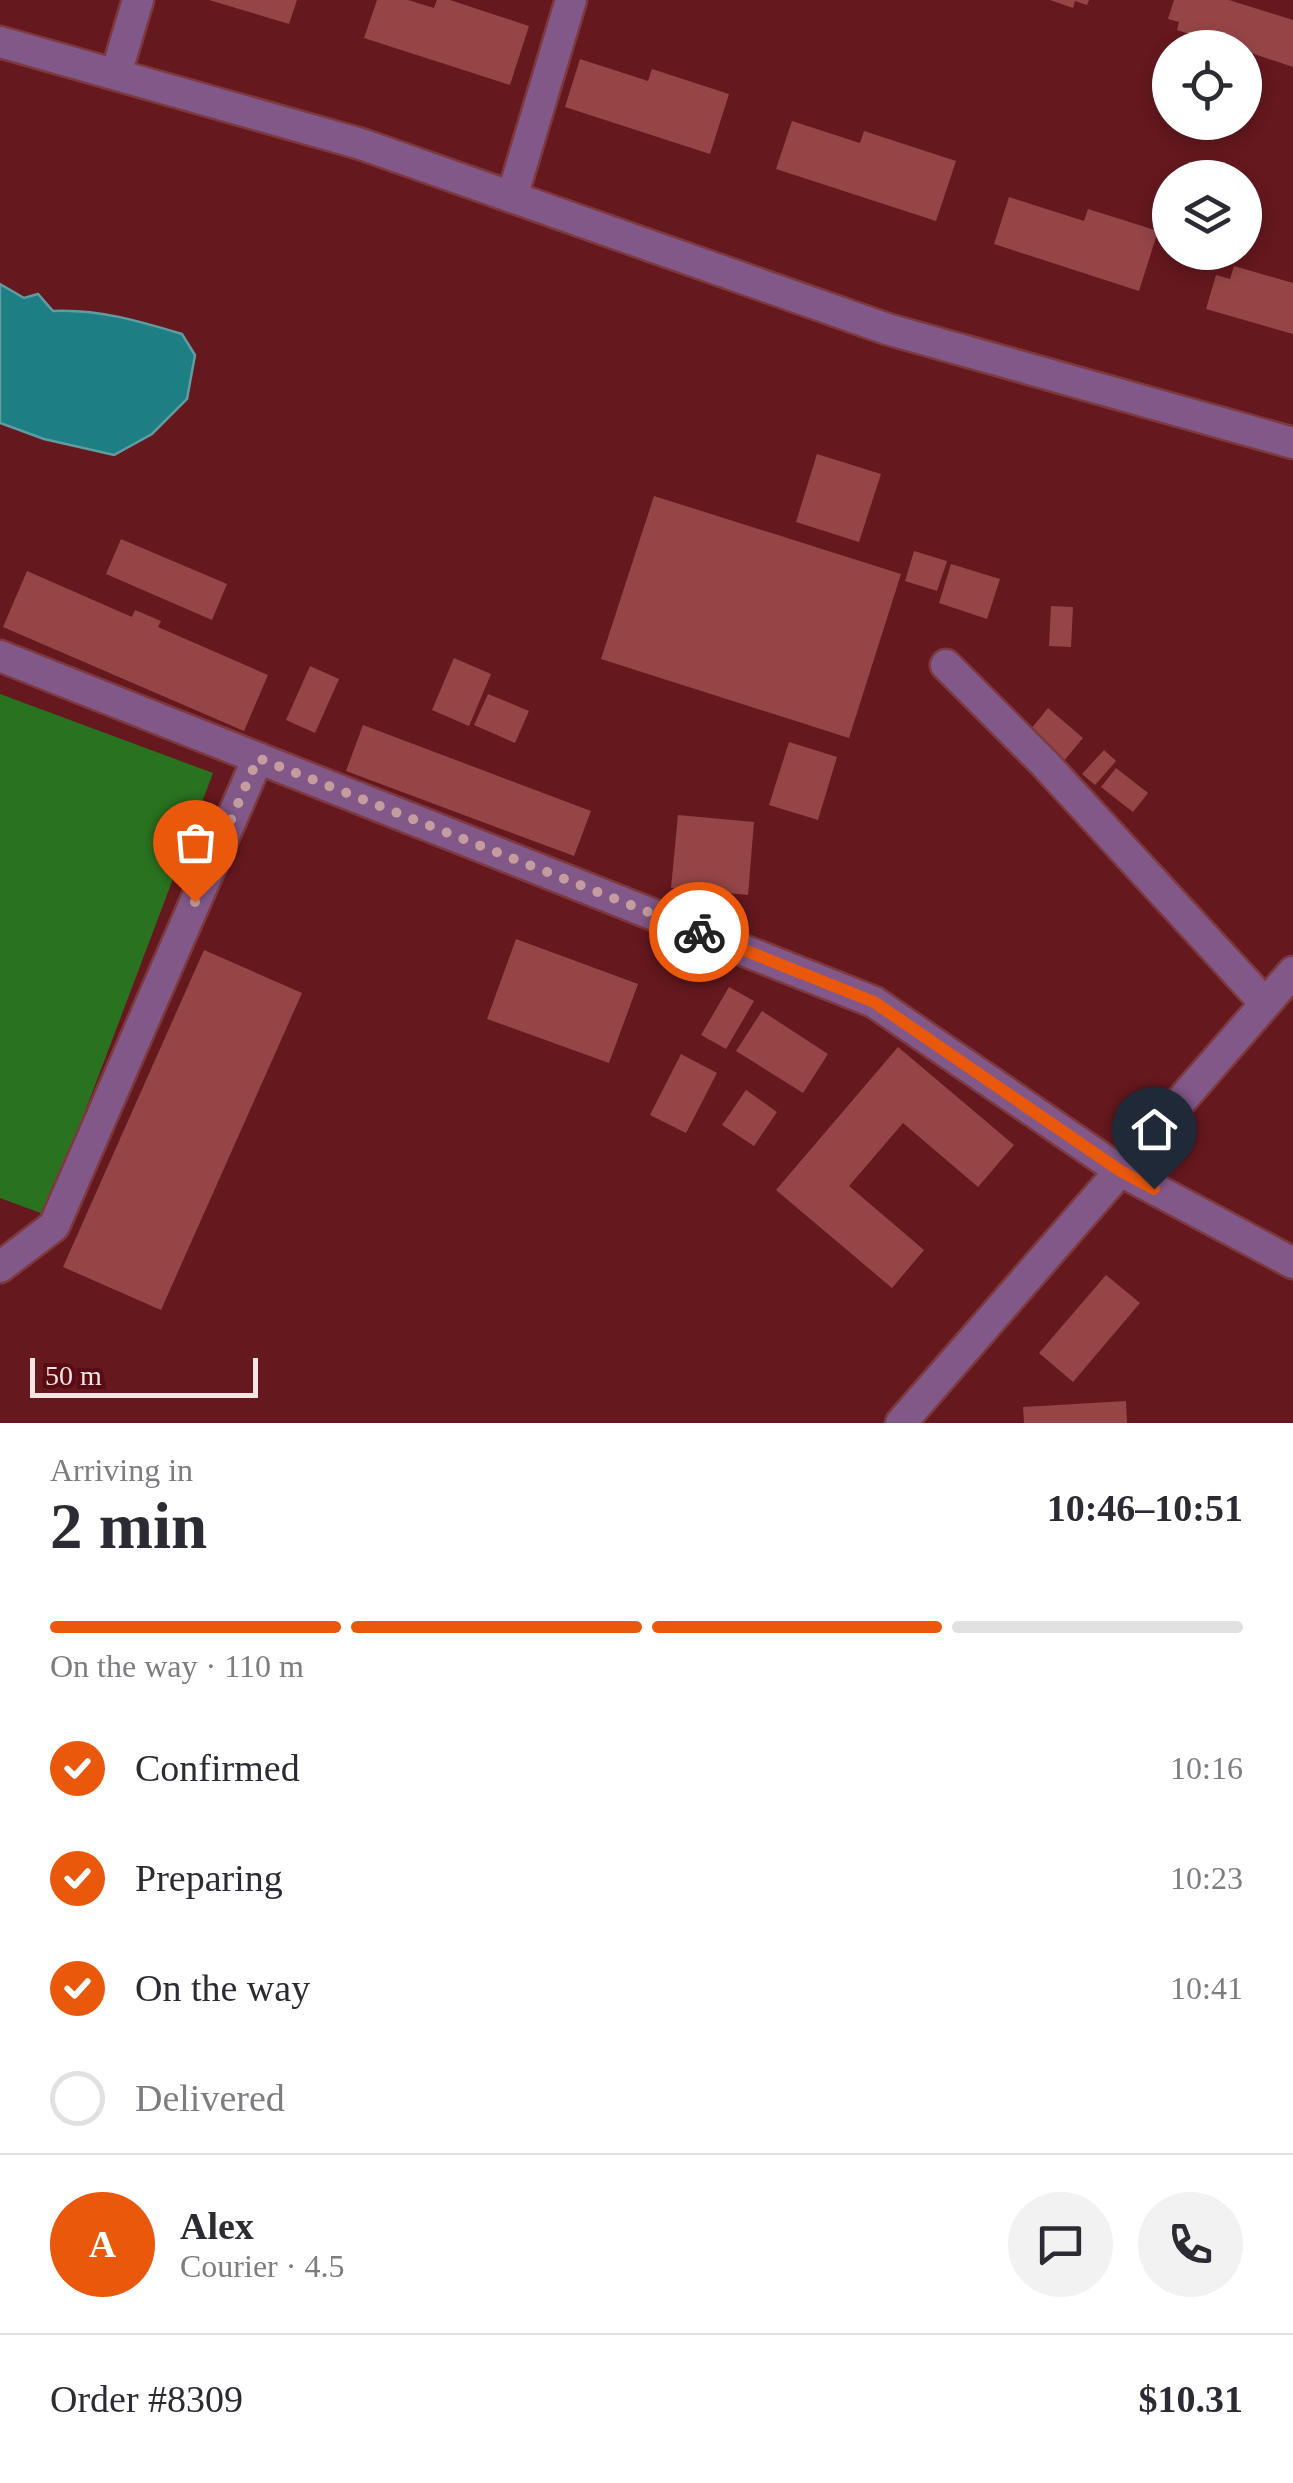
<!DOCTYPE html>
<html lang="en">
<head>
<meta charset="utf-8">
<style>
	body { margin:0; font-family:"Times New Roman",serif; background:#f2f2f3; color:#2b2b33; height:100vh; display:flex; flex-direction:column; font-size:38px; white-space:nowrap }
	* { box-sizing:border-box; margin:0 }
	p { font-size:32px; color:#7c7c81 }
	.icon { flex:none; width:55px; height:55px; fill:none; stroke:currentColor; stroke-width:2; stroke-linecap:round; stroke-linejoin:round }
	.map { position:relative; height:1423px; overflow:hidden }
	.drawer { display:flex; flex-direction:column; background:#fff; flex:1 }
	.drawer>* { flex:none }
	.buttons { position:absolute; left:1152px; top:30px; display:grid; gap:20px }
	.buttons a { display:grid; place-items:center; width:110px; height:110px; border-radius:50%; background:#fff; box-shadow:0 5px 15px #0003; font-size:50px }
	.scale { position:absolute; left:30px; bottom:25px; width:228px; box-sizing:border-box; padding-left:10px; border:5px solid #f9e5e4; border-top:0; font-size:28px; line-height:35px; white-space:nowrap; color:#f9e5e4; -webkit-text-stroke:8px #590b14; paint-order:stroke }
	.pin { position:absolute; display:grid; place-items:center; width:85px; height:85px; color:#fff; margin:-102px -42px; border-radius:50% 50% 50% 0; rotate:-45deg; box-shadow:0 0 10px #0007 }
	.pin .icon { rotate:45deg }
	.courier { position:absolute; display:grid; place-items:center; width:100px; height:100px; margin:-50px; border:8px solid #ea580c; border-radius:50%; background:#fff; color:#222; box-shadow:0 2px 12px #0007 }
	.overview em { font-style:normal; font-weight:800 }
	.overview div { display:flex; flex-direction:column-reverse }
	.overview { display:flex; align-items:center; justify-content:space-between; height:170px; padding:0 50px }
	h1 { font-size:65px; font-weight:800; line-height:75px }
	.bar { display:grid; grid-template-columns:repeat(4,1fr); gap:15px 10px; align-content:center; height:120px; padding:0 50px }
	.bar i { height:12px; border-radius:8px; background:#e1e1e2 }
	.bar .current { background:#ea580c }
	.bar p { grid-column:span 4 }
	.line { display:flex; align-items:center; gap:25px; padding:0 50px; border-top:2px solid #e1e1e2 }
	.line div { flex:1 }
	.round { display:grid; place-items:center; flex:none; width:105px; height:105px; border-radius:52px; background:#f2f2f3 }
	ol { padding:0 50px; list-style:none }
	li { display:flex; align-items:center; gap:30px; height:110px }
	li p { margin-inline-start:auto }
	li .icon { padding:10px; border-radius:50%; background:#ea580c; color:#fff; stroke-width:4 }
	li:last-child { color:#7c7c81 }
	li i { width:55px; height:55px; border:5px solid #e1e1e2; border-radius:50% }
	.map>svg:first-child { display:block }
	.green { fill:#29721f }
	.water { fill:#1d7e84; stroke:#5f9da1; stroke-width:2.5 }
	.building { fill:#964546 }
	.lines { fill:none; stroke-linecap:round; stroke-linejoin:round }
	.minor-casing { stroke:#7d393e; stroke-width:35 }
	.minor { stroke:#825889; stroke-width:30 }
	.done { stroke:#c59d9f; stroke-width:10; stroke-dasharray:0 18 }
	.route { stroke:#ea580c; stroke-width:12 }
</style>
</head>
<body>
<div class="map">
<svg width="1293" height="1423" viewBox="0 0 1293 1423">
	<rect width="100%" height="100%" fill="#65181e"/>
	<!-- green -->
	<path class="green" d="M0,694L213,773L46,1215L0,1198Z"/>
	<!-- water -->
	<path class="water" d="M0,284L24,298L38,294L53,311C99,309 139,321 182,334L195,355L187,399L152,434L114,455L44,439L0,423Z"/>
	<!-- building -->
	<g class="building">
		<path d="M209,0H297L289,24Z"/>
		<path d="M377,0H408L434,8L437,0H450L529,26L510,85L364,38Z"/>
		<path d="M1050,0H1089L1087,5L1075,1L1073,8Z"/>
		<path d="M1174,0H1229L1293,20V67L1245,51V48H1233L1177,30L1179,22L1168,19Z"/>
		<path d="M580,59L648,81L652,69L729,94L710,154L565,107Z"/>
		<path d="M792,121L860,143L864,131L956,161L936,221L776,169Z"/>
		<path d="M1009,197L1084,221L1088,209L1158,231L1139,291L994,244Z"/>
		<path d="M1234,266L1293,283V334L1206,309L1216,275L1230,279Z"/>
		<path d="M817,454L881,474L859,542L796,522Z"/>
		<path d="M654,496L901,574L849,738L601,659Z"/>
		<path d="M121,539L227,584L212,620L106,574Z"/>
		<path d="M914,551L947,561L937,591L905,581Z"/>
		<path d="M951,564L1000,579L987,619L939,603Z"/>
		<path d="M27,571L132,617L135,610L161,621L158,627L268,675L244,731L3,627Z"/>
		<path d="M1051,606L1073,607L1071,647L1049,646Z"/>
		<path d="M454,658L491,674L469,726L432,710Z"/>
		<path d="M310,666L339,679L315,733L286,720Z"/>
		<path d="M488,694L529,711L515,743L474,725Z"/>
		<path d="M1048,708L1083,738L1062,763L1027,734Z"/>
		<path d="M363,725L591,811L574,856L346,771Z"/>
		<path d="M789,742L837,757L818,820L769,805Z"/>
		<path d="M1104,750L1116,761L1095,785L1082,774Z"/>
		<path d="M1116,768L1148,793L1133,812L1101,787Z"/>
		<path d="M678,815L754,822L748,895L671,888Z"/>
		<path d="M516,939L638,984L609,1063L487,1019Z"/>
		<path d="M204,950L302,993L161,1310L63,1267Z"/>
		<path d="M729,987L754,1001L726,1049L701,1035Z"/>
		<path d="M762,1011L828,1054L803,1093L736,1051Z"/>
		<path d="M898,1047L1014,1145L978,1187L903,1123L849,1186L924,1250L892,1288L776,1190Z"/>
		<path d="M681,1054L717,1073L686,1133L650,1115Z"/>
		<path d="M746,1090L777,1112L754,1146L722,1125Z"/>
		<path d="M1106,1275L1140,1303L1073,1382L1039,1353Z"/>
		<path d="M1126,1401L1127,1423H1024L1023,1407Z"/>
	</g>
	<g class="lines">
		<!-- minor casing -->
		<g class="minor-casing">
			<g id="minor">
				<path d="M0,42L361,144L887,329L1293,443"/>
				<path d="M116,74L138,0"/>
				<path d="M512,197L571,0"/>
				<path d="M0,656L874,1002L1119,1170L1293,1263"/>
				<path d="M946,665L1045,764L1264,1002"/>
				<path d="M0,1267L54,1226L258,758"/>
				<path d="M901,1423L1293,972"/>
			</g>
		</g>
		<!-- minor -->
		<use href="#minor" class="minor"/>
	</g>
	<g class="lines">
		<!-- done -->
		<path class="done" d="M195,902L258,758L699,932"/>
		<!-- route -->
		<path class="route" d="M699,932L874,1002L1119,1170L1154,1189"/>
	</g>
</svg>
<div class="buttons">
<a><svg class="icon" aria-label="locate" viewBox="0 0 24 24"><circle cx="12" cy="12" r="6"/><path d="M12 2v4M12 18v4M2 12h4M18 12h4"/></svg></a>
<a><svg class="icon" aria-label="layers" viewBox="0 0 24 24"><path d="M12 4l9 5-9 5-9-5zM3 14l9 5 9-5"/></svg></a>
</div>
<div class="scale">50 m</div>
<div class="pin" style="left:195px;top:902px;background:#ea580c"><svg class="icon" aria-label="bag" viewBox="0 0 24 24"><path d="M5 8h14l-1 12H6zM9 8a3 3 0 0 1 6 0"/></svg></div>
<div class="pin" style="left:1154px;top:1189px;background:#1f2937"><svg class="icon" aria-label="home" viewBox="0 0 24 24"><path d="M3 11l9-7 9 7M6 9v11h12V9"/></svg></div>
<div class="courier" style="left:699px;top:932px"><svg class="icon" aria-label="bike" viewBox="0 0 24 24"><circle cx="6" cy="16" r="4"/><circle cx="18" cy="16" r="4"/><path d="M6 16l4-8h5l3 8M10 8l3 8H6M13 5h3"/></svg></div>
</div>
<section class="drawer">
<div class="overview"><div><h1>2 min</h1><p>Arriving in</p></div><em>10:46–10:51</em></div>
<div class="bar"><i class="current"></i><i class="current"></i><i class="current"></i><i></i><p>On the way · 110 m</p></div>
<ol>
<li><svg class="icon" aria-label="check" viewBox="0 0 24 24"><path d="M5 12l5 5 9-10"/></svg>Confirmed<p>10:16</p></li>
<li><svg class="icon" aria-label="check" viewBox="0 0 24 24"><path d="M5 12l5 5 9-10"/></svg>Preparing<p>10:23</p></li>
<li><svg class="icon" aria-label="check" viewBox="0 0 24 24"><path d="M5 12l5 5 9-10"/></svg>On the way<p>10:41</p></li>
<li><i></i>Delivered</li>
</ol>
<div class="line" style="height:180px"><b class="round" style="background:#ea580c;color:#fff">A</b><div><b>Alex</b><p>Courier · 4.5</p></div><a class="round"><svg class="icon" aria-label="chat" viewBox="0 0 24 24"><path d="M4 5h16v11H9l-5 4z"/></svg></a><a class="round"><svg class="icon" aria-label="phone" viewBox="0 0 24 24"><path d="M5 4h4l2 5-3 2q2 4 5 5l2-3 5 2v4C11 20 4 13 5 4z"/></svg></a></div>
<div class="line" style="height:130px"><div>Order #8309</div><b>$10.31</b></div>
</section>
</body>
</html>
